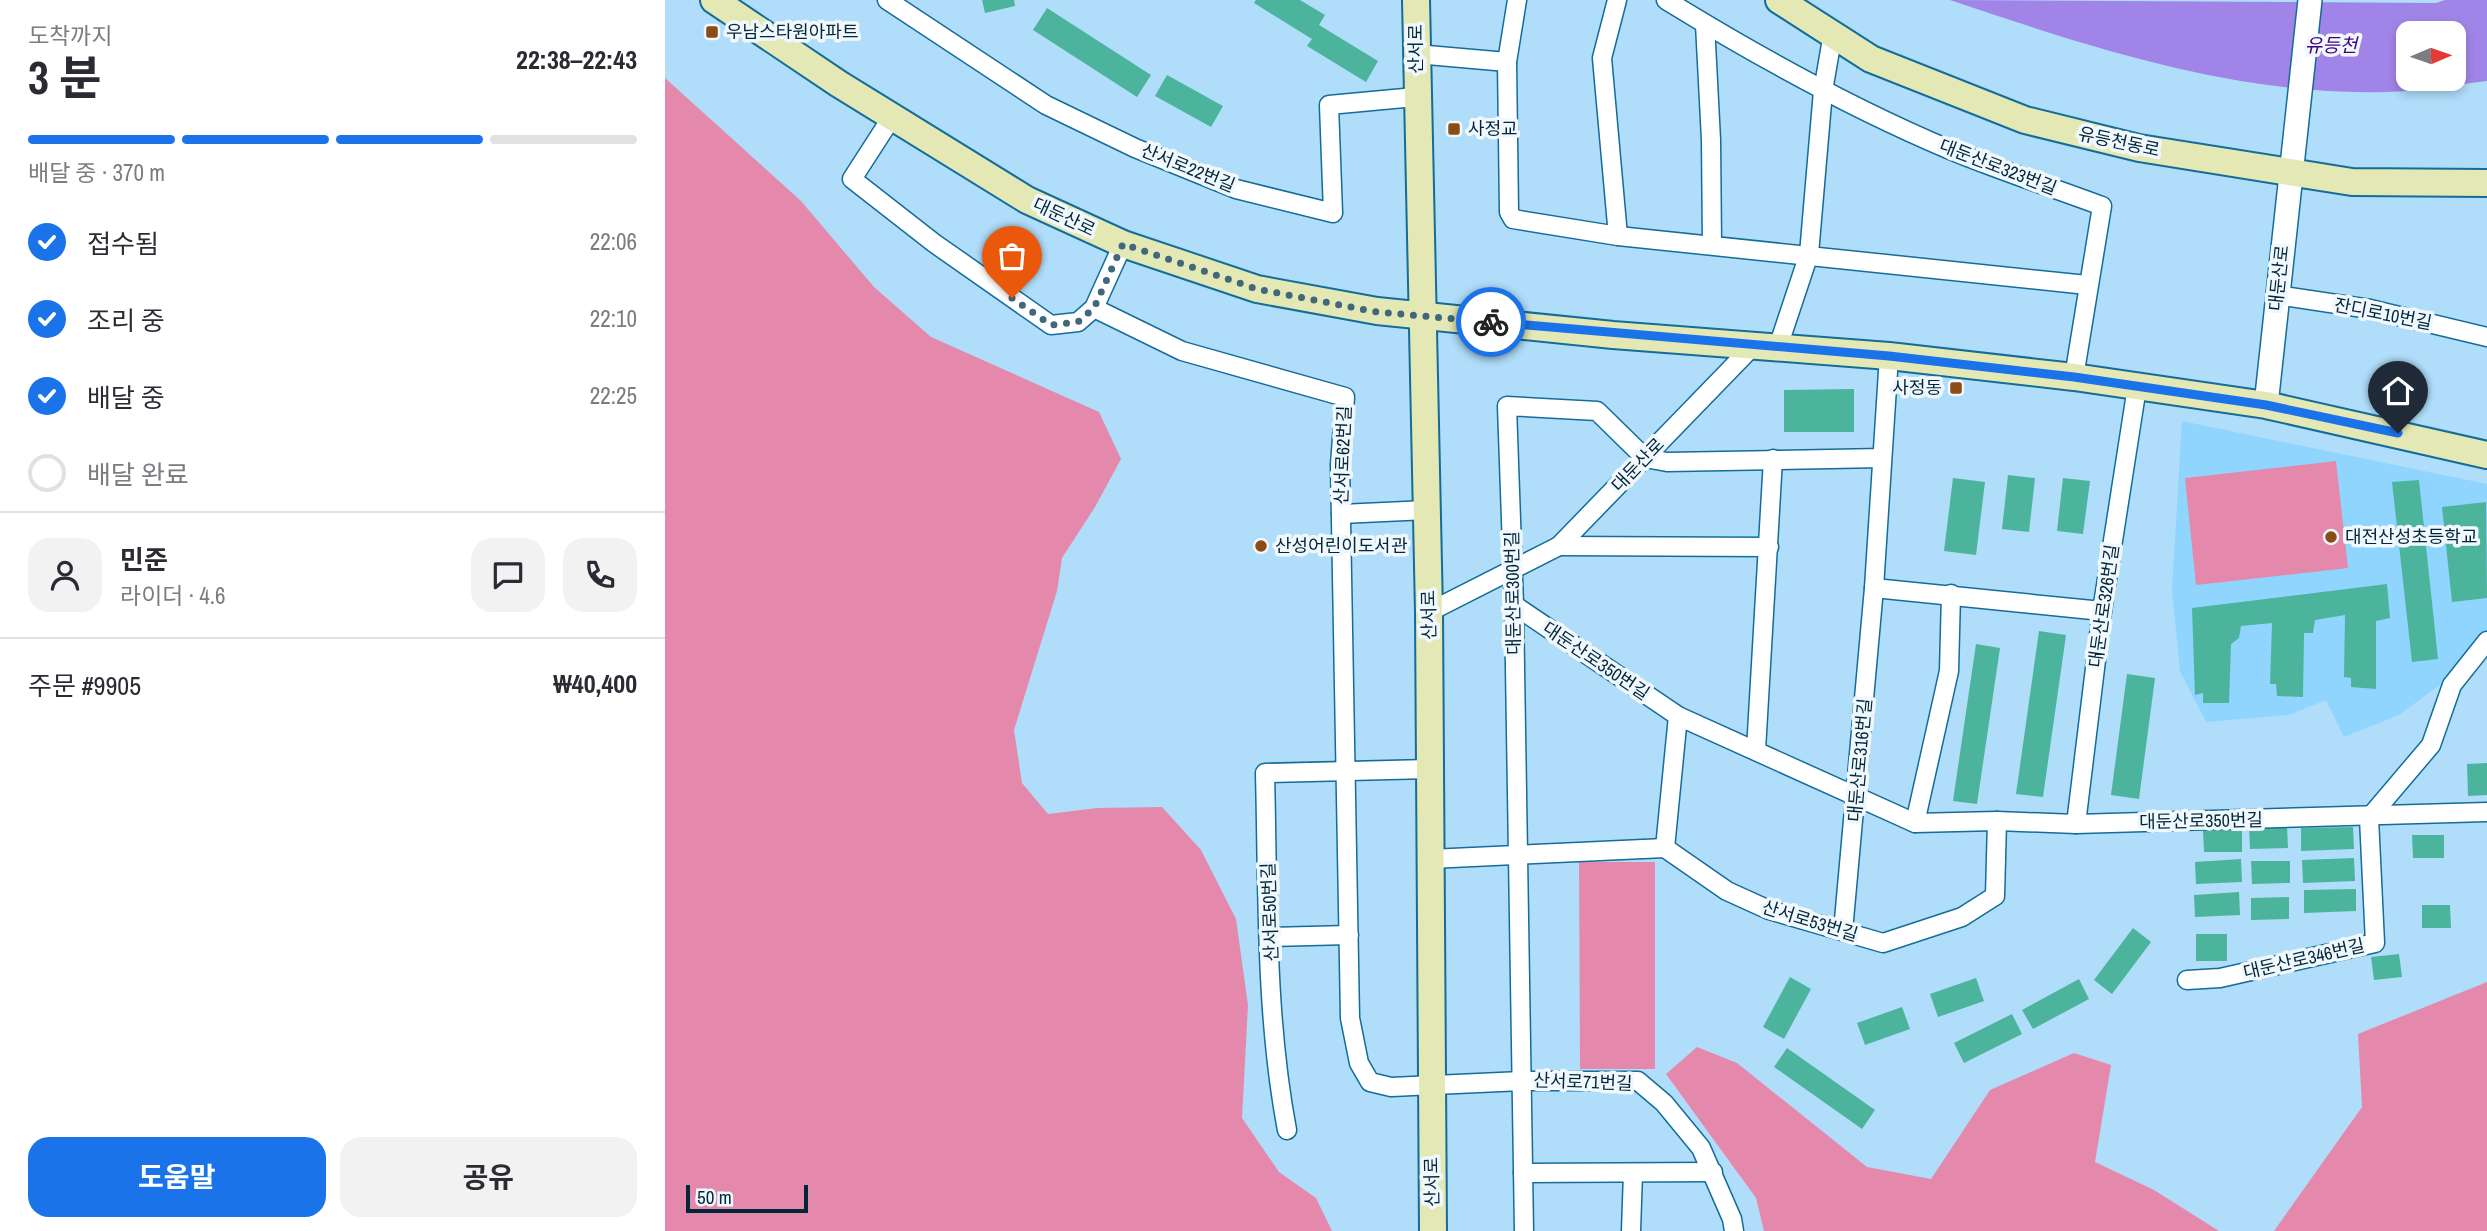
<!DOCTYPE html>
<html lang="ko">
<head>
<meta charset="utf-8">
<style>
	body { margin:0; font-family:"Archivo Narrow","Noto Sans KR",sans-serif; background:#f2f2f3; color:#2b2b33; height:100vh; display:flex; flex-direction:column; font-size:26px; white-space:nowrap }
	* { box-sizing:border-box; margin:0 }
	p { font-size:23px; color:#7c7c81 }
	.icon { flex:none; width:38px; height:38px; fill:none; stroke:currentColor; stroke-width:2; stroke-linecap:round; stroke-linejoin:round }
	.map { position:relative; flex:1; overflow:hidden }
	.panel { display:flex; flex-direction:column; background:#fff; width:665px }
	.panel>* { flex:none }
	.needle { width:46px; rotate:88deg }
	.tools { position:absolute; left:1731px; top:21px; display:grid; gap:14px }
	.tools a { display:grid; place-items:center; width:70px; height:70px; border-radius:14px; background:#fff; box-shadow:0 4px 10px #0003; font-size:35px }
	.scale { position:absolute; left:21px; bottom:18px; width:122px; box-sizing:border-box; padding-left:7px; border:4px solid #032738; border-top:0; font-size:19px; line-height:24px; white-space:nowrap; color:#032738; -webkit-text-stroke:5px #f1f8fd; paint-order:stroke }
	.pin { position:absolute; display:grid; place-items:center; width:60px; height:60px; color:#fff; margin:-72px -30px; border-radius:50% 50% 50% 0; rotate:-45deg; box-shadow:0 0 7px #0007 }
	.pin .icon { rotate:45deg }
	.courier { position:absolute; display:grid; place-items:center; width:70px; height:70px; margin:-35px; border:5px solid #1a73e8; border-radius:50%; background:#fff; color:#222; box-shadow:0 2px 9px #0007 }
	.overview em { font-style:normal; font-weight:700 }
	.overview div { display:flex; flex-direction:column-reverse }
	.overview { display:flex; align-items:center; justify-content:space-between; height:119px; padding:0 28px }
	h1 { font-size:46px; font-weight:700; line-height:52px }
	.bar { display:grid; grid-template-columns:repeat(4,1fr); gap:10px 7px; align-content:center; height:84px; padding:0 28px }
	.bar i { height:9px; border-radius:5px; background:#e1e1e2 }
	.bar .on { background:#1a73e8 }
	.bar p { grid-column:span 4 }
	.line { display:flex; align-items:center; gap:18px; padding:0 28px; border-top:2px solid #e1e1e2 }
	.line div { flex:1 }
	.round { display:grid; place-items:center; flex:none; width:74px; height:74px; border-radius:21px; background:#f2f2f3 }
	ol { padding:0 28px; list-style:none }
	li { display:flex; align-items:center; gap:21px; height:77px }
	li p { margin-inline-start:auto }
	li .icon { padding:7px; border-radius:50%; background:#1a73e8; color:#fff; stroke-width:4 }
	li:last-child { color:#7c7c81 }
	li i { width:38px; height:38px; border:4px solid #e1e1e2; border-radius:50% }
	.action { display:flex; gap:14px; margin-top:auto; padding:14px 28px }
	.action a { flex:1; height:80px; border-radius:21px; background:#1a73e8; color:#fff; font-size:28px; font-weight:700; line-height:80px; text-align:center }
	.action a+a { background:#f2f2f3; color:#2b2b33 }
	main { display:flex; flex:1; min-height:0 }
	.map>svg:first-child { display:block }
	.built { fill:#90d5fe }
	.green { fill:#e589ac }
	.water { fill:#a184e8; fill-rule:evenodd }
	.building { fill:#4cb49c }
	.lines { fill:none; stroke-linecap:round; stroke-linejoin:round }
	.minor-casing { stroke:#136d98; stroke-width:21 }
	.tertiary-casing { stroke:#136d98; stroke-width:26 }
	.secondary-casing { stroke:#136d98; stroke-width:30 }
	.minor { stroke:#fff; stroke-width:18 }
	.tertiary { stroke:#fff; stroke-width:23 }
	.secondary { stroke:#e4e8b5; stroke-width:26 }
	.done { stroke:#40677c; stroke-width:7; stroke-dasharray:0 12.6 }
	.route { stroke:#1a73e8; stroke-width:9 }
	.poi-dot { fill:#8c4c15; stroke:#f1f8fd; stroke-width:2.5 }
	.labels { text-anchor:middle; stroke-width:7; stroke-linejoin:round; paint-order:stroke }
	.poi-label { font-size:18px; fill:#032738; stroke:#f1f8fd; text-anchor:start }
	.street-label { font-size:18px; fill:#032738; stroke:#f1f8fd }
	.water-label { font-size:19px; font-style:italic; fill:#400180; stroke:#f1f8fd }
</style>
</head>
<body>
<main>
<section class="panel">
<div class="overview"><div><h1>3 분</h1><p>도착까지</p></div><em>22:38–22:43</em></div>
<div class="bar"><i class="on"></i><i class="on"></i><i class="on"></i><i></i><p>배달 중 · 370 m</p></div>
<ol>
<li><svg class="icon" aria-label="check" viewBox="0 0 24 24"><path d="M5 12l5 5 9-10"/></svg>접수됨<p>22:06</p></li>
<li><svg class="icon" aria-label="check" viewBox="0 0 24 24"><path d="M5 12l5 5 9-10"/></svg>조리 중<p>22:10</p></li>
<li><svg class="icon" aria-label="check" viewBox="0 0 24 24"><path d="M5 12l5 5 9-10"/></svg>배달 중<p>22:25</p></li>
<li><i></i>배달 완료</li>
</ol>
<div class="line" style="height:126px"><a class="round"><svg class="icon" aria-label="person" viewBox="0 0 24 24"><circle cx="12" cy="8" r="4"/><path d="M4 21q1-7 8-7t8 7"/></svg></a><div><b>민준</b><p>라이더 · 4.6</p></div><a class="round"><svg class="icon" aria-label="chat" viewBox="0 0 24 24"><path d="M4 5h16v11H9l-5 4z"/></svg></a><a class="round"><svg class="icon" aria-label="phone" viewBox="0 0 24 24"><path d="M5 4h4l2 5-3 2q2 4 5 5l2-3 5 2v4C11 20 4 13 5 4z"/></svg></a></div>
<div class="line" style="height:91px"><div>주문 #9905</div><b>₩40,400</b></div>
<div class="action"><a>도움말</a><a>공유</a></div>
</section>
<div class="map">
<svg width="1822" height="1231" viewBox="0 0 1822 1231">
	<rect width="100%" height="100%" fill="#b0ddfa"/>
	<!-- built -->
	<path class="built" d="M1517,421L1822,484V633L1788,675L1734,715L1679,737L1661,700L1624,715L1541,722L1515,671L1507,590Z"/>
	<!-- green -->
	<g class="green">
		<path d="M0,78L136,201L209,287L266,337L434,412L456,459L430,507L397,558L392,591L349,730L357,783L383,814L432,808L497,807L536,850L571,919L583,1005L577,1118L614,1172L651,1198L667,1231H0Z"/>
		<path d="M1671,461L1683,568L1531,585L1520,478Z"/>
		<path d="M914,862H990V1069H915Z"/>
		<path d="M1822,982V1231H1609L1697,1107L1693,1034Z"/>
		<path d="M1032,1047L1072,1063L1202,1167L1266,1179L1325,1090L1409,1053L1446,1065L1430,1162L1489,1190L1554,1231H1099L1091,1198L1001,1074Z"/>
	</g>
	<!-- water -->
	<path class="water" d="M1285,0L1771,3L1780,0H1822V81C1789,85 1755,91 1721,92C1572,96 1424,47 1285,0ZM1743,33H1788V79H1743Z"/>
	<!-- building -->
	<g class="building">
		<path d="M317,0H349L350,6L320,13Z"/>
		<path d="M591,0H635L660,15L654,25L713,61L701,82L642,46L647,39L589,3Z"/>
		<path d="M382,8L486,75L472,97L368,30Z"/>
		<path d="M502,75L558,106L546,127L490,96Z"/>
		<path d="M1189,389V432H1119V390Z"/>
		<path d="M1343,475L1370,478L1364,532L1337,529Z"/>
		<path d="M1288,478L1320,482L1311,555L1279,551Z"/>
		<path d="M1398,478L1425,481L1418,534L1392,531Z"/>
		<path d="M1754,480L1773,659L1747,662L1727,482Z"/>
		<path d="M1821,502L1822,598L1787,602L1777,507Z"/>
		<path d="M1722,584L1725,618L1711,621V689L1686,687V678L1679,677L1680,615L1650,620L1648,633H1639L1638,697L1612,696L1611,684H1605L1607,623L1576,626L1574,638L1566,644L1564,703H1538V693L1530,695L1527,608Z"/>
		<path d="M1374,631L1401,635L1378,797L1351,794Z"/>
		<path d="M1311,644L1335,648L1312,804L1288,801Z"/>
		<path d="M1462,674L1490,678L1474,799L1446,795Z"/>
		<path d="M1822,763V795L1803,796L1802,764Z"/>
		<path d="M1584,826H1622L1623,848L1585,849Z"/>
		<path d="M1688,827L1689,849L1636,851V828Z"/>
		<path d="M1577,829V852H1539L1538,830Z"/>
		<path d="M1747,835H1779V858H1748Z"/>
		<path d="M1689,858L1690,881L1638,883L1637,860Z"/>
		<path d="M1576,859L1577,882L1531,884L1530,862Z"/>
		<path d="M1586,861H1625V883L1587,884Z"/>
		<path d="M1691,889V911L1639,913V890Z"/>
		<path d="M1574,892L1575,915L1530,917L1529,895Z"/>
		<path d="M1624,897V919L1586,920V898Z"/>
		<path d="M1757,905H1785L1786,928H1757Z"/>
		<path d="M1468,928L1486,942L1447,994L1429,980Z"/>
		<rect x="1531" y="934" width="31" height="27"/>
		<path d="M1734,954L1737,977L1709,980L1706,957Z"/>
		<path d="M1125,977L1146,989L1119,1039L1098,1027Z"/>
		<path d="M1311,978L1319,1001L1273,1017L1265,994Z"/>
		<path d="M1414,979L1424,999L1368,1029L1357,1010Z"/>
		<path d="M1237,1007L1245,1029L1200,1045L1192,1023Z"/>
		<path d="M1347,1014L1357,1034L1299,1063L1289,1043Z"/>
		<path d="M1122,1048L1210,1110L1197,1129L1109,1067Z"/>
	</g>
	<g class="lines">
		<!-- minor casing -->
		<g class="minor-casing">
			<g id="minor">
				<path d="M222,0L381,105L470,148L571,189L668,213L664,105L750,97"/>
				<path d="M852,0L842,62L844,212L848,219L953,236L1422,285"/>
				<path d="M952,0L937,58L953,236"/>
				<path d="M1001,0C1092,56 1184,107 1283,149C1333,170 1386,187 1437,206L1409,377"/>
				<path d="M1040,24L1046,140L1047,245"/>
				<path d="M751,54L842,62"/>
				<path d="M227,117L187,179L269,243L386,325L413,322L429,308L458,244"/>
				<path d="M1612,295L1705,309L1822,337"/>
				<path d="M429,308L517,351L680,397L675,465L685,1018L694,1063L705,1082L726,1087L857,1081H973L999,1103L1036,1148L1067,1219L1069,1231"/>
				<path d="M1113,347L1144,254L1158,91L1168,33"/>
				<path d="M676,514L762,510"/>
				<path d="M894,546L1104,547"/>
				<path d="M1209,588L1437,611"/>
				<path d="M849,605L1013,716L1250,823L1332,821L1411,824L1822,812"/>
				<path d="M764,612L894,546L1089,345"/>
				<path d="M1091,750L1108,459"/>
				<path d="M1250,823L1284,671L1286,594"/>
				<path d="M1411,824L1437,611L1472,387"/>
				<path d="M1000,848L1013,716"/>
				<path d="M765,859L1000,848L1062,891L1104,910L1218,943L1297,917L1330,896L1332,821"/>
				<path d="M1178,931L1209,588L1224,356"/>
				<path d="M605,937L684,935"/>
				<path d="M1522,980L1555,978L1710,943L1704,818L1766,745L1787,685L1822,641"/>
				<path d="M622,1130C600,1015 603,890 600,773L764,769"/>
				<path d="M858,1173L1048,1172"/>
				<path d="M859,1231L849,605L842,406L932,411L980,458L1002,462L1217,458"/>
				<path d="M966,1231L968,1173"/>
			</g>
		</g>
		<!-- tertiary casing -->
		<g class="tertiary-casing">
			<path id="tertiary" d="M1601,405L1645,0"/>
		</g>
		<!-- secondary casing -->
		<g class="secondary-casing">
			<g id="secondary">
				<path d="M49,0L174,84L362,200L458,244L592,289L712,311L948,335L1224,356L1409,377L1601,405L1822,455"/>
				<path d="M751,0L764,612L768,1231"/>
				<path d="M1114,0L1206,59L1360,120L1474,148L1687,182L1822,183"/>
			</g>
		</g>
		<!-- minor -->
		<use href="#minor" class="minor"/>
		<!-- tertiary -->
		<use href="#tertiary" class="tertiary"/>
		<!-- secondary -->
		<use href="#secondary" class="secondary"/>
	</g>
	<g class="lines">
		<!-- done -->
		<path class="done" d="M347,298L386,325L413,322L429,308L458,244L592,289L712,312L826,322"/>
		<!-- route -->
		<path class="route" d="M826,322L1224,356L1409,377L1601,405L1733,433"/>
	</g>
	<!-- markers -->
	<g class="poi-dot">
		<rect x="40" y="25" width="14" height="14" rx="3.5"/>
		<rect x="782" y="122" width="14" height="14" rx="3.5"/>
		<rect x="1284" y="381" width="14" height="14" rx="3.5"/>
		<circle cx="1666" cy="537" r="7"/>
		<circle cx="596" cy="546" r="7"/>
	</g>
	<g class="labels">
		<!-- poi labels -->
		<g class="poi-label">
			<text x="61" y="38">우남스타원아파트</text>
			<text x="803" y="135">사정교</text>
			<text x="1277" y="394" text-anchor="end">사정동</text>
			<text x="1680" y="543">대전산성초등학교</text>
			<text x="610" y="552">산성어린이도서관</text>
		</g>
		<!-- street labels -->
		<g class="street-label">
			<text transform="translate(751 49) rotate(-90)" y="6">산서로</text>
			<text transform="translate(1454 142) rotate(12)" y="6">유등천동로</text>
			<text transform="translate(1333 167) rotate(21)" y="6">대둔산로323번길</text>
			<text transform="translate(523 168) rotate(22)" y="6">산서로22번길</text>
			<text transform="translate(399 217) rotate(25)" y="6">대둔산로</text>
			<text transform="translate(1614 278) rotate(-84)" y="6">대둔산로</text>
			<text transform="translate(1718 314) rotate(11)" y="6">잔디로10번길</text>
			<text transform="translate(678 455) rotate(-88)" y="6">산서로62번길</text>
			<text transform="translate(973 465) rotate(-46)" y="6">대둔산로</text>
			<text transform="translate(848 593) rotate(-91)" y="6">대둔산로300번길</text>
			<text transform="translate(1439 606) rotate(-82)" y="6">대둔산로326번길</text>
			<text transform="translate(764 615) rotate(-91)" y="6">산서로</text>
			<text transform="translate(931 661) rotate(34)" y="6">대둔산로350번길</text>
			<text transform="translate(1195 760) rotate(-85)" y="6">대둔산로316번길</text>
			<text transform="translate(1536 821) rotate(-1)" y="6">대둔산로350번길</text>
			<text transform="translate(605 912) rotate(-92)" y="6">산서로50번길</text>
			<text transform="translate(1145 921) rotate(17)" y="6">산서로53번길</text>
			<text transform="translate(1639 959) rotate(-13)" y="6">대둔산로346번길</text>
			<text transform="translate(918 1082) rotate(2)" y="6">산서로71번길</text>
			<text transform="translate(767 1182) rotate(-91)" y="6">산서로</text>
		</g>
		<!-- water labels -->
		<g class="water-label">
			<text x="1666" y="52">유등천</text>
		</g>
	</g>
</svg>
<div class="tools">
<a><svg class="needle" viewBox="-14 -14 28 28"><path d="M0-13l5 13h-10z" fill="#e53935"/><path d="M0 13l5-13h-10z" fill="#7c7c81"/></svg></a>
</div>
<div class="scale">50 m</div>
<div class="pin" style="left:347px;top:298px;background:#ea580c"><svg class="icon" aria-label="bag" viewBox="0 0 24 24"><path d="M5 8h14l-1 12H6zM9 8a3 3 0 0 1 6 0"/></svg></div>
<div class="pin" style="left:1733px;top:433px;background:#1f2937"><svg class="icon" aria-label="home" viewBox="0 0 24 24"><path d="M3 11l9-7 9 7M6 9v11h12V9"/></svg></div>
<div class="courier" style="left:826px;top:322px"><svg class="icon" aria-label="bike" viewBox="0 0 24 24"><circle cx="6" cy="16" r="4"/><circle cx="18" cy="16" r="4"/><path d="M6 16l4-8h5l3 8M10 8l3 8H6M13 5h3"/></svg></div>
</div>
</main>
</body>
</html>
